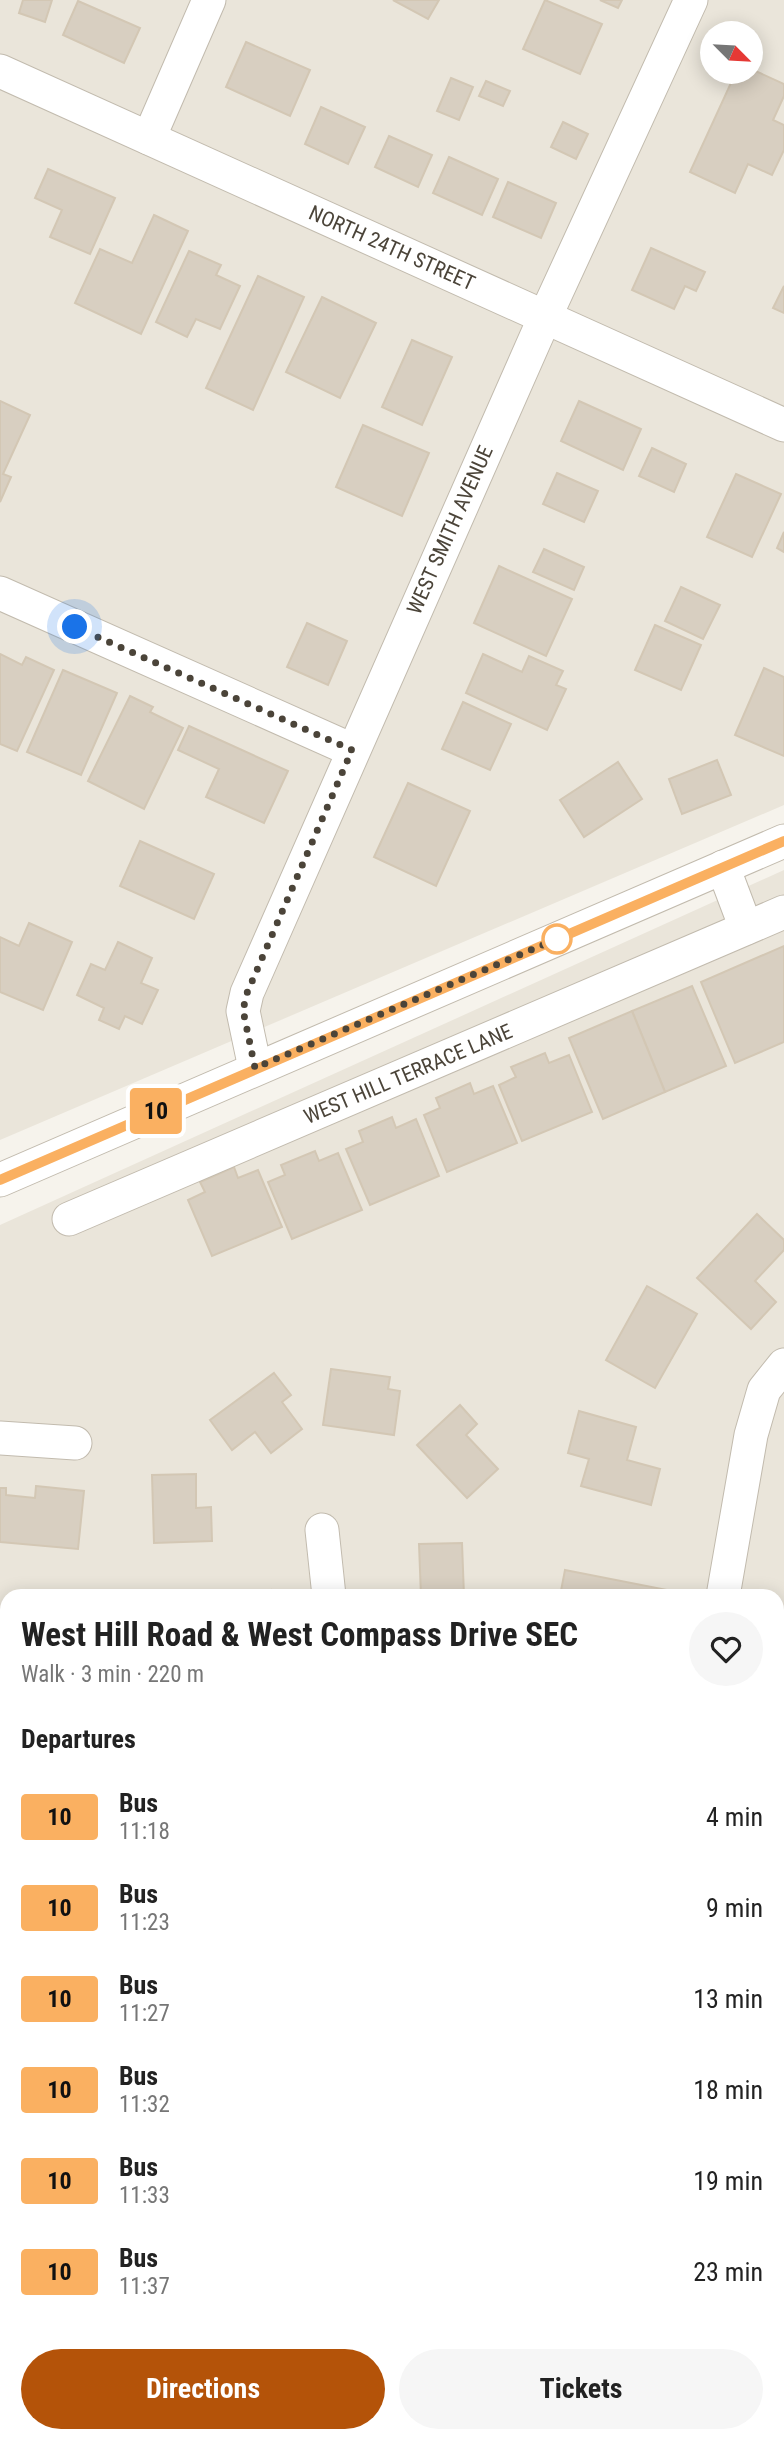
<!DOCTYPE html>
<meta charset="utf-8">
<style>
:root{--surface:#fff;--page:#f6f6f6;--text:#222;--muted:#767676;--accent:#b45309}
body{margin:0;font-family:"Roboto Condensed",sans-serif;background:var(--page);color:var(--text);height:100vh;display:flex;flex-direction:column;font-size:26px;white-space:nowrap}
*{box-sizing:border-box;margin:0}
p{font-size:23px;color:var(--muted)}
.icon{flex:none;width:38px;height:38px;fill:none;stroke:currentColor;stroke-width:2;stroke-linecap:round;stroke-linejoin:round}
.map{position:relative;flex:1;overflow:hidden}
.panel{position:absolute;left:0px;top:1589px;width:784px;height:854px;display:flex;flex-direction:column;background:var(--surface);border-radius:21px 21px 0 0;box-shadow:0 4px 18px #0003}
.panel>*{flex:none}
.badge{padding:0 14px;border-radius:5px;font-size:24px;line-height:46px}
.needle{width:46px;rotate:114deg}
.fabs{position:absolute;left:700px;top:21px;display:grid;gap:14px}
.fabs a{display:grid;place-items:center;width:63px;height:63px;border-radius:50%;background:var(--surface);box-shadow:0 4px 18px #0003;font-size:35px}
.you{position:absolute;width:35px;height:35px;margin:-18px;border:5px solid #fff;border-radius:50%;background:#1a73e8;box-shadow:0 0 0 10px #1a73e833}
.map>.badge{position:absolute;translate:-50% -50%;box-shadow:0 0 0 4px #fff}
h2{padding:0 21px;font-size:26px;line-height:63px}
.round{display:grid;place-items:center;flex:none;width:74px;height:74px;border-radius:37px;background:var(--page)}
.summary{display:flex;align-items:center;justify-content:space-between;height:119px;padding:0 21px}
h1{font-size:33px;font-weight:700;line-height:52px}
.primary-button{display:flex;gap:14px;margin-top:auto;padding:14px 21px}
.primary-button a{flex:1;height:80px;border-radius:42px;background:var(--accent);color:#fff;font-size:28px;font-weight:700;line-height:80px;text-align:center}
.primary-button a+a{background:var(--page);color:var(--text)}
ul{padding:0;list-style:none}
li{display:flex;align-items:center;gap:21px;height:91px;padding:0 21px}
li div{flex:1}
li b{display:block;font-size:26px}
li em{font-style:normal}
li .badge{min-width:77px;font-weight:700;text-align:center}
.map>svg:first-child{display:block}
.residential{fill:#eae5da;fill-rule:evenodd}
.building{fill:#d8cfc1;stroke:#d3c7b4;stroke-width:2}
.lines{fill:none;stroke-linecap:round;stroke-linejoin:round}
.minor-casing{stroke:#c2bbae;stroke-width:35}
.minor{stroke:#fff;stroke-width:33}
.line-casing{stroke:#fff;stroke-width:16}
.line{stroke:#fab061;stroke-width:10}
.walk{stroke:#4b4439;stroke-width:7;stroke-dasharray:0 12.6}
.stop-dot{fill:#fff;stroke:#fab061;stroke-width:3.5}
.labels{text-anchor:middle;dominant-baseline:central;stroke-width:6;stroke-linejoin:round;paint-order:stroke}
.street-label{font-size:21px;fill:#4b4439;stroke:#fff}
</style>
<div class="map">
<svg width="784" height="2443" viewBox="0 0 784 2443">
<rect width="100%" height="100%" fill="#f6f3ec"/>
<!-- residential -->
<g class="residential">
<path d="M0,0H784V805L0,1140ZM712,33H751V72H712Z"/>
<path d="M784,870V2443H0V1225ZM7,1596H777V2436H7Z"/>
</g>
<!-- building -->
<g class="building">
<path d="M23,0H52L45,22L19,13Z"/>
<path d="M393,0H439L428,19Z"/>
<path d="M545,0L602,24L580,74L523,49Z"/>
<path d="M600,0H622L618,8Z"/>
<path d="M78,1L140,28L124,63L63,35Z"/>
<path d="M246,42L310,70L290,116L226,87Z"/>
<path d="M751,69L784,84V96L773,120L784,125V150L772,175L748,164L735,193L690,172L736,72H751Z"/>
<path d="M451,78L473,87L459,120L437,111Z"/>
<path d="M486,81L510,91L503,106L479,96Z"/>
<path d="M321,107L365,127L348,164L305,144Z"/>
<path d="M563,122L588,134L576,159L551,147Z"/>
<path d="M389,136L432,155L418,187L375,167Z"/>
<path d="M449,157L498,179L482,215L433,193Z"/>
<path d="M48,169L115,198L90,254L50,237L62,210L35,198Z"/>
<path d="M508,182L556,203L541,238L493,217Z"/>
<path d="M154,215L188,231L141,334L75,303L100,249L132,263Z"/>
<path d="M651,248L705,272L696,291L685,286L674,309L632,290Z"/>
<path d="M189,251L221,265L216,275L240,286L220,329L196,319L187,337L156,322Z"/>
<path d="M258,276L304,297L253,410L206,388Z"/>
<path d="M784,286V313L773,308Z"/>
<path d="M322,297L376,323L340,398L286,372Z"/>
<path d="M412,340L452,357L422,425L382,407Z"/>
<path d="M0,401L30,415L3,474L11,477L0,502Z"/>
<path d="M579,401L641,429L623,470L561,441Z"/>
<path d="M363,425L429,453L402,516L336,487Z"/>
<path d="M652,448L686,464L674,492L639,476Z"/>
<path d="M557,473L598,491L584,522L543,504Z"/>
<path d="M736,474L781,494L752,557L707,537Z"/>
<path d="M784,532V552L777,548Z"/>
<path d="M544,549L584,567L574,590L533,572Z"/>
<path d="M499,566L572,599L546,656L474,623Z"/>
<path d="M681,587L720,605L703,639L665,621Z"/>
<path d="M307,623L347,641L328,685L287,667Z"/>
<path d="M655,625L701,645L681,690L635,670Z"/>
<path d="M0,654L22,665L26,657L54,670L17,751L0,744Z"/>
<path d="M483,654L522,672L529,656L563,671L556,685L566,689L547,730L466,693Z"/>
<path d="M764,668L784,677V756L735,735Z"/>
<path d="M63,670L117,693L81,775L27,752Z"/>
<path d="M130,696L153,707L150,712L183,728L144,809L88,781Z"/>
<path d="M463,702L511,724L490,770L442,749Z"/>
<path d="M189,726L288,771L264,823L206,797L219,769L178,750Z"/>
<path d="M717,760L731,795L682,814L669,779Z"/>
<path d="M618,762L642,799L584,837L560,800Z"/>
<path d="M408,783L470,811L436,886L374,857Z"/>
<path d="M140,841L214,874L194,919L120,886Z"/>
<path d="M29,923L72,942L43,1010L0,992V937L19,946Z"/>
<path d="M118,942L152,958L141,983L158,990L142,1024L125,1016L119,1029L99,1020L104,1008L77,995L91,964L105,970Z"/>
<path d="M784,946V1042L735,1063L701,982Z"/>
<path d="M692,986L726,1066L665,1092L632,1011Z"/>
<path d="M632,1011L665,1092L603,1119L569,1038Z"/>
<path d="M545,1053L549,1063L569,1055L592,1112L522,1141L499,1085L516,1077L511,1067Z"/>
<path d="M470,1083L474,1094L493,1086L517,1143L447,1172L424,1115L440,1108L436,1098Z"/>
<path d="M392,1117L396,1128L416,1119L439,1176L370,1205L346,1149L363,1142L359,1131Z"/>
<path d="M315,1151L319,1161L338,1153L362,1210L292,1239L268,1182L285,1175L281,1165Z"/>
<path d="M234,1167L238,1178L258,1170L282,1227L212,1256L188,1200L205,1192L200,1182Z"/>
<path d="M757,1214L784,1240V1250L755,1281L776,1302L751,1329L697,1278Z"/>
<path d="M647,1286L697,1314L655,1388L606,1360Z"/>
<path d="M331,1369L390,1377L388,1389L400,1391L394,1435L323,1425Z"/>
<path d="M274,1373L291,1395L282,1402L302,1429L271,1453L255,1432L232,1450L210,1420Z"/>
<path d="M460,1405L477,1424L466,1435L498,1469L467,1498L417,1445Z"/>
<path d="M579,1411L636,1427L627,1460L660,1469L651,1505L581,1486L589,1459L568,1453Z"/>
<path d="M196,1474V1508L211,1507L212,1541L154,1543L152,1475Z"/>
<path d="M36,1486L84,1491L78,1549L0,1542V1488H6V1495L35,1498Z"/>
<path d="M462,1543L464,1596H421L419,1544Z"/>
<path d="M565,1570L667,1590L666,1596H560Z"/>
<path d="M271,1590L273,1596H256Z"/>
<path d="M784,1618V1691L777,1689V1637Z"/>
<path d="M777,1820L784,1823V1874L777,1871Z"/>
<path d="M777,2088L784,2090V2133L777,2132Z"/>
<path d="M7,2128V2171L0,2162V2134Z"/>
<path d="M205,2436H227L222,2443H214Z"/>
<path d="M530,2436H567L576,2443H525Z"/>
</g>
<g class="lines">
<!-- minor casing -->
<g class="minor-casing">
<g id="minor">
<path d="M0,71L784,425"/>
<path d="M149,138L209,0"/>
<path d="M0,593L352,750"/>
<path d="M723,867L746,928"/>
<path d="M255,1068L243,1011L247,993L545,317L691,0"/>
<path d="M0,1180L784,841"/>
<path d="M69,1219L784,912"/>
<path d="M0,1438L75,1443"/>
<path d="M322,1530L329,1596"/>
<path d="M723,1596L751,1435L764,1390L784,1365"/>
<path d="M777,1769L784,1771"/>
<path d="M0,1837L7,1851"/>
<path d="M777,2198L784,2203"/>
<path d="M777,2324L784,2320"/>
<path d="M398,2436L406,2443"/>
<path d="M716,2443L718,2436"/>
</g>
</g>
<!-- minor -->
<use href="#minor" class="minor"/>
</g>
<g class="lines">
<!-- line casing -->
<g class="line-casing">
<path id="line" d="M0,1180L784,841"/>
</g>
<!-- line -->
<use href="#line" class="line"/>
<!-- walk -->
<path class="walk" d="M75,627L352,750L247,993L243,1010L255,1068L559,938L557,939"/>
</g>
<!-- markers -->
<circle class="stop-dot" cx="557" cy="939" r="14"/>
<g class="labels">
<!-- street labels -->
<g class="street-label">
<text transform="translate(392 248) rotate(24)">NORTH 24TH STREET</text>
<text transform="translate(450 530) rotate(-66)">WEST SMITH AVENUE</text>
<text transform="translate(408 1074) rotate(-23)">WEST HILL TERRACE LANE</text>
</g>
</g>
</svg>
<div class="fabs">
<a><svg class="needle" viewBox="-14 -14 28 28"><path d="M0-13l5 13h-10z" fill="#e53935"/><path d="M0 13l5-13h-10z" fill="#767676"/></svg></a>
</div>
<div class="you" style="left:75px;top:627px"></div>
<b class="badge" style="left:156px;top:1111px;background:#fab061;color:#111">10</b>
<section class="panel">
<div class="summary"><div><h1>West Hill Road &amp; West Compass Drive SEC</h1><p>Walk · 3 min · 220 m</p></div><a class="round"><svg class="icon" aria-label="heart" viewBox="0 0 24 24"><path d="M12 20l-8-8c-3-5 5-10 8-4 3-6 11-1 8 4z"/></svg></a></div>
<h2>Departures</h2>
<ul>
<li><span class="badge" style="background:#fab061;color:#111">10</span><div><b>Bus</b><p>11:18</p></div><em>4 min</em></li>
<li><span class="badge" style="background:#fab061;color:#111">10</span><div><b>Bus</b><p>11:23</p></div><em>9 min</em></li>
<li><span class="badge" style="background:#fab061;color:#111">10</span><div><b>Bus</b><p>11:27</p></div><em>13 min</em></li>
<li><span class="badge" style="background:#fab061;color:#111">10</span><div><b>Bus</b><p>11:32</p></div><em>18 min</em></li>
<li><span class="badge" style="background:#fab061;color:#111">10</span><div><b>Bus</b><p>11:33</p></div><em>19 min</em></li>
<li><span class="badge" style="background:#fab061;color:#111">10</span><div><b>Bus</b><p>11:37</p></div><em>23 min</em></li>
</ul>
<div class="primary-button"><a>Directions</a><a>Tickets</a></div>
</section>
</div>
